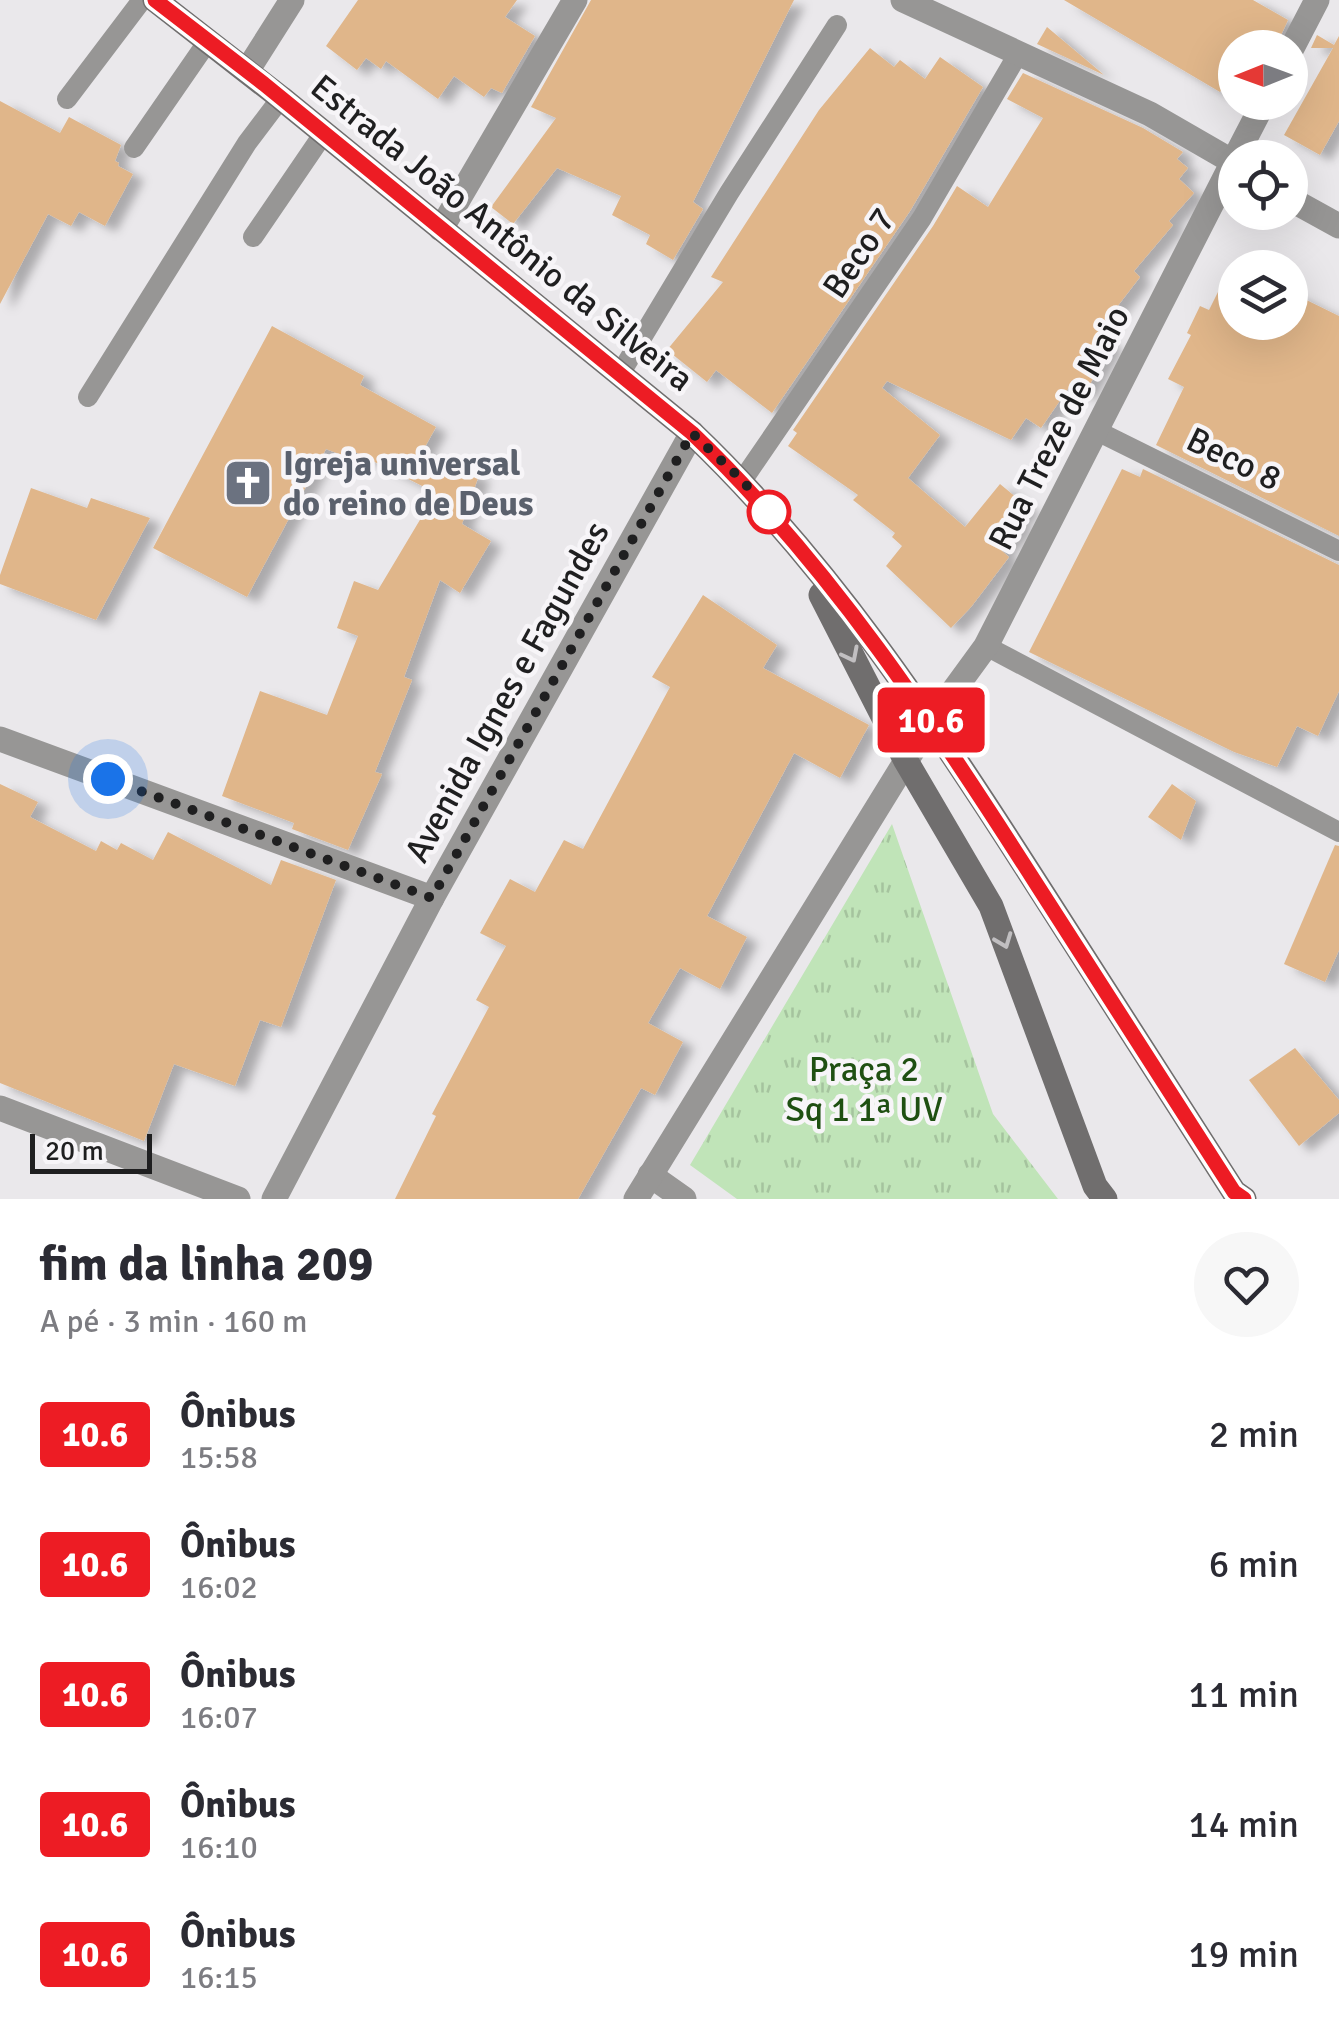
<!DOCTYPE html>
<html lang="pt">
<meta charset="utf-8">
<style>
:root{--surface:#fff;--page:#f7f7f7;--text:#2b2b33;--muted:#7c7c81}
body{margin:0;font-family:Signika,sans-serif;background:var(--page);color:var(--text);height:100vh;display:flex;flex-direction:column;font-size:38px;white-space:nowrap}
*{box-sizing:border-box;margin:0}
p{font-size:32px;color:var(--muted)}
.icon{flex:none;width:55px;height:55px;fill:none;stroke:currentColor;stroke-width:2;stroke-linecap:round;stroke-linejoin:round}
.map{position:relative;height:1199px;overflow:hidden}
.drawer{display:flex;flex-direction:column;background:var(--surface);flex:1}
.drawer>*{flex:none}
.badge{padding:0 20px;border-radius:8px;font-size:35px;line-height:65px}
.needle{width:65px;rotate:269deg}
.fabs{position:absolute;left:1218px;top:30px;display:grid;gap:20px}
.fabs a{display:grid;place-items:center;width:90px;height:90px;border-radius:50%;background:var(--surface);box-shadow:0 10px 40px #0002;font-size:50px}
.scale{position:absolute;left:30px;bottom:25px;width:122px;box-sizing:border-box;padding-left:10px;border:5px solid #1f1f20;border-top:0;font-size:28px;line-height:35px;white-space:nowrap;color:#1f1f20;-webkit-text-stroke:8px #f7f5f8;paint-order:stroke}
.you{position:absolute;width:50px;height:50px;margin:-25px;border:8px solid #fff;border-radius:50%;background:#1a73e8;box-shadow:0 0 0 15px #1a73e833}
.map>.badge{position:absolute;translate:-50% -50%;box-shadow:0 0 0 5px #fff}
.round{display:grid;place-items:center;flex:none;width:105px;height:105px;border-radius:52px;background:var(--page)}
.head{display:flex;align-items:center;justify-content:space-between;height:170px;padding:0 40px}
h1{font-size:48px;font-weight:700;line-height:75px}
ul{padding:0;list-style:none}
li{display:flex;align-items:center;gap:30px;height:130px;padding:0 40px}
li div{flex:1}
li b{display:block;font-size:38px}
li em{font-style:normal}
li .badge{min-width:110px;font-weight:700;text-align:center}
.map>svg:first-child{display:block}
.grass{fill:url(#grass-tufts)}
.building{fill:#e0b68a;filter:url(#shadow)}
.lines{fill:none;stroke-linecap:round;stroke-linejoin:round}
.service{stroke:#979695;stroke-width:20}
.minor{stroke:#979695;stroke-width:25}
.tertiary{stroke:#979695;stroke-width:25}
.secondary{stroke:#706e6e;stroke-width:25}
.oneway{stroke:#c1bfc1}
.line-casing{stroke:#fff;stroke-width:22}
.line{stroke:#ed1c24;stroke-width:15}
.walk{stroke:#1f1f20;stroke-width:10;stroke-dasharray:0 18}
.stop-dot{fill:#fff;stroke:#ed1c24;stroke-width:5}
.labels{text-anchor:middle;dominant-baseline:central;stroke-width:9;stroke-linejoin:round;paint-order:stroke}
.street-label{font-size:35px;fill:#1f1f20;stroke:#f7f5f8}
.worship-label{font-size:35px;font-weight:bold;fill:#5b616d;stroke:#f7f5f8;text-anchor:start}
.park-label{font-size:35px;fill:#1f5012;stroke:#f7f5f8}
</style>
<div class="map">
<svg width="1339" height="1199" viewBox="0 0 1339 1199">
<defs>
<pattern id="grass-tufts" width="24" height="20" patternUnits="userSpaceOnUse" patternTransform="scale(2.5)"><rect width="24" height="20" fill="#c0e4b8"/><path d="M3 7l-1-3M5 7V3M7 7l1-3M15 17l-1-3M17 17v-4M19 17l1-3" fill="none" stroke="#a5c39e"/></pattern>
<filter id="shadow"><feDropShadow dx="11" dy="6" stdDeviation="5" flood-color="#0004"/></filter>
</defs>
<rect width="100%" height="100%" fill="#eae8eb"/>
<!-- grass -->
<path class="grass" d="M892,824L993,1114L1058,1199H737L690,1165Z"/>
<!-- building -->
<g class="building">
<path d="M358,0H517L505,17L535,36L502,93L491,88L484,97L454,76L438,99L386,61L381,69L366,58L357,70L326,46Z"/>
<path d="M591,0H794L693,202L703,209L673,260L646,244L650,235L612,215L621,196L557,168L513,224L491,207L556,118L531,107Z"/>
<path d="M1064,0H1253L1288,20L1275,48H1235V65L1220,92Z"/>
<path d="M1047,27L1104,75L1037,44Z"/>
<path d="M1317,35L1334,45L1339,36V121L1320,155L1284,135L1333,48H1311Z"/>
<path d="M870,48L894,67L900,60L925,79L940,57L983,87L910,211L772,413L716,370L707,382L667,350L723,282L711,277L819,110Z"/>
<path d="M1023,73L1143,128L1183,152L1177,159L1188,168L1179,179L1194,193L1169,221L1173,225L1134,271L1140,277L1096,334L1112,344L1084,395L1070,386L1041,428L1026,418L1011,440L887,381L882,388L940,435L908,478L965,527L1000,484L1029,508L1017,522L1022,526L1002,551L1009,557L971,607L951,628L886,566L902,546L892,537L895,533L853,500L858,495L788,446L797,433L793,430L933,226L957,186L988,207L1043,118L1007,99Z"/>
<path d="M0,101L60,133L69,117L121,145L115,161L119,163L118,166L133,174L105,226L79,212L71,226L48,214L0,304Z"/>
<path d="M1226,276L1235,280V322H1290V292L1339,316V536L1156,445L1184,387L1168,379L1191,335L1187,333L1200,306L1209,310Z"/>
<path d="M272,326L364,376L360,385L436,427L421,454L479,475L462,524L491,541L460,593L440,580L404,677L412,680L375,772L382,774L348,850L292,829L294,823L222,796L260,691L327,715L358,636L337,628L354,581L378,590L436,493L353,451L350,458L326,449L247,597L153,548Z"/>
<path d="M1122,469L1140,477L1143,469L1339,565V691L1318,736L1297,726L1277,767L1234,752L1029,652Z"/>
<path d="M31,488L87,508L91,498L150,518L96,620L0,584V575Z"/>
<path d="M703,595L777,645L763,668L869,725L840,778L794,753L707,916L747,937L720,989L680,968L648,1023L683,1042L655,1095L641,1088L578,1199H395L436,1116L432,1114L489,1007L476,1000L506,946L480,933L510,879L535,892L564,840L583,849L670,687L652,677Z"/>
<path d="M0,784L38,802L30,817L96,851L101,841L117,850L121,843L153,860L168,832L271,885L281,860L336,880L281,1027L260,1020L235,1086L174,1064L144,1141L0,1083Z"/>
<path d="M1172,784L1196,801L1181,840L1148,817Z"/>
<path d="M1335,845L1339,846V950L1325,982L1284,964Z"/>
<path d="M1295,1048L1339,1100V1113L1299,1146L1249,1080Z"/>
</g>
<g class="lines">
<!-- service -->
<g class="service">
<path d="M67,99L142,0"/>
<path d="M134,148L208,41"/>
<path d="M253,237L324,133"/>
<path d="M620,374L729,193L837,25"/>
<path d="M88,397L247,143L281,98"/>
<path d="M1097,431L1339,551"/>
<path d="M742,481L922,218L1018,54"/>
<path d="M986,646L1339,832"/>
</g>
<!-- minor -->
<g class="minor">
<path d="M903,0L1150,114L1235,163"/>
<path d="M247,71L292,0"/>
<path d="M1290,199L1339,226"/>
<path d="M441,229L575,0"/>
<path d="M0,739L432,898"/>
<path d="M0,1108L238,1199"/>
<path d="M650,1175L684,1199"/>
<path d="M636,1199L906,761"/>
</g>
<!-- tertiary -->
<g class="tertiary">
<path d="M1290,52L1317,0"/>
<path d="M1235,158L1264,102"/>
<path d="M906,761L932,720L986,646L1235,158"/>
<path d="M274,1199L432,898L692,433"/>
</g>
<!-- secondary -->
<g class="secondary">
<path d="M155,0L281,98L692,433C826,561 930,717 1029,872C1097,979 1166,1085 1234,1192L1244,1199"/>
<path d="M821,595L906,761L991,906L1095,1186L1105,1199"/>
</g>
</g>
<!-- one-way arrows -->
<defs><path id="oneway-chevron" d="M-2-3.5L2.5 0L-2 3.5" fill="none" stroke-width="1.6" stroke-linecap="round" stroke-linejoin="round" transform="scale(2.5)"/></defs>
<g class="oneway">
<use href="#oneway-chevron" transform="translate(851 655) rotate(63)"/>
<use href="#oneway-chevron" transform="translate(1004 941) rotate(69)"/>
</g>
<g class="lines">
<!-- line casing -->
<g class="line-casing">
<path id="line" d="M155,0L264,84L692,433C830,565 935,725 1037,885C1103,987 1169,1089 1234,1192L1244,1199"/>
</g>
<!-- line -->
<use href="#line" class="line"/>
<!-- walk -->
<path class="walk" d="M108,779L432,898L692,433L742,480L769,512"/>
</g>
<!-- icons -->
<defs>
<g id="church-square" transform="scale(2.5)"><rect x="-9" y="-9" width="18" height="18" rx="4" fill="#6b7280" stroke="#f7f5f8"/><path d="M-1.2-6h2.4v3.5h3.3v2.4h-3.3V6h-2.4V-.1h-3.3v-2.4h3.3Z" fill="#fff"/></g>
</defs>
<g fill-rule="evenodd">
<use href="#church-square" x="248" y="483"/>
</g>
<!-- markers -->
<circle class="stop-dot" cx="769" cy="512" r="20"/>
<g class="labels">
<!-- street labels -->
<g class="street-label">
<text transform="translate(502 233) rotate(39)">Estrada João Antônio da Silveira</text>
<text transform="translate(859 253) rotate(-56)">Beco 7</text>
<text transform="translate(1059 428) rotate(-63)">Rua Treze de Maio</text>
<text transform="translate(1234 459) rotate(26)">Beco 8</text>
<text transform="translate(507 692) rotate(-61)">Avenida Ignes e Fagundes</text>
</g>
<!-- worship labels -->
<g class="worship-label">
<text x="283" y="463">Igreja universal<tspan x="283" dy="40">do reino de Deus</tspan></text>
</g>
<!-- park labels -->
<g class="park-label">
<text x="864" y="1069">Praça 2<tspan x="864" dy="40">Sq 1 1ª UV</tspan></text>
</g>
</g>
</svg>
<div class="fabs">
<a><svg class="needle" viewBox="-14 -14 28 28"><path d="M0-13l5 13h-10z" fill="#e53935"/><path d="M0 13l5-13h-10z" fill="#7c7c81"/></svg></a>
<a><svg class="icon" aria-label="locate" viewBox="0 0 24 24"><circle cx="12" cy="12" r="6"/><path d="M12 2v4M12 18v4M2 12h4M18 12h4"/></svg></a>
<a><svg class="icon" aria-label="layers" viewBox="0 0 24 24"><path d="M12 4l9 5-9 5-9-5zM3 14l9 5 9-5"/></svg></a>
</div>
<div class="scale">20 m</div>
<div class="you" style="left:108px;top:779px"></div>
<b class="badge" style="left:931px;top:720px;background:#ed1c24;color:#fff">10.6</b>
</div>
<section class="drawer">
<div class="head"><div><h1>fim da linha 209</h1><p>A pé · 3 min · 160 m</p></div><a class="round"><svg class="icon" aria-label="heart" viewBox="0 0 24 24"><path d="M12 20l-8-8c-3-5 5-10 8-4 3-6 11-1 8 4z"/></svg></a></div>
<ul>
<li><span class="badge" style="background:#ed1c24;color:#fff">10.6</span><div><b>Ônibus</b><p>15:58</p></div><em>2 min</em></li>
<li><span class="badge" style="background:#ed1c24;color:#fff">10.6</span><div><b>Ônibus</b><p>16:02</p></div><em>6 min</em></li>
<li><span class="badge" style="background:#ed1c24;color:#fff">10.6</span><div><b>Ônibus</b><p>16:07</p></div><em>11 min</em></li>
<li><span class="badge" style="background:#ed1c24;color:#fff">10.6</span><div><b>Ônibus</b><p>16:10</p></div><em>14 min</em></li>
<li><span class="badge" style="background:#ed1c24;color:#fff">10.6</span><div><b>Ônibus</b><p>16:15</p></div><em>19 min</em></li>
</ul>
</section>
